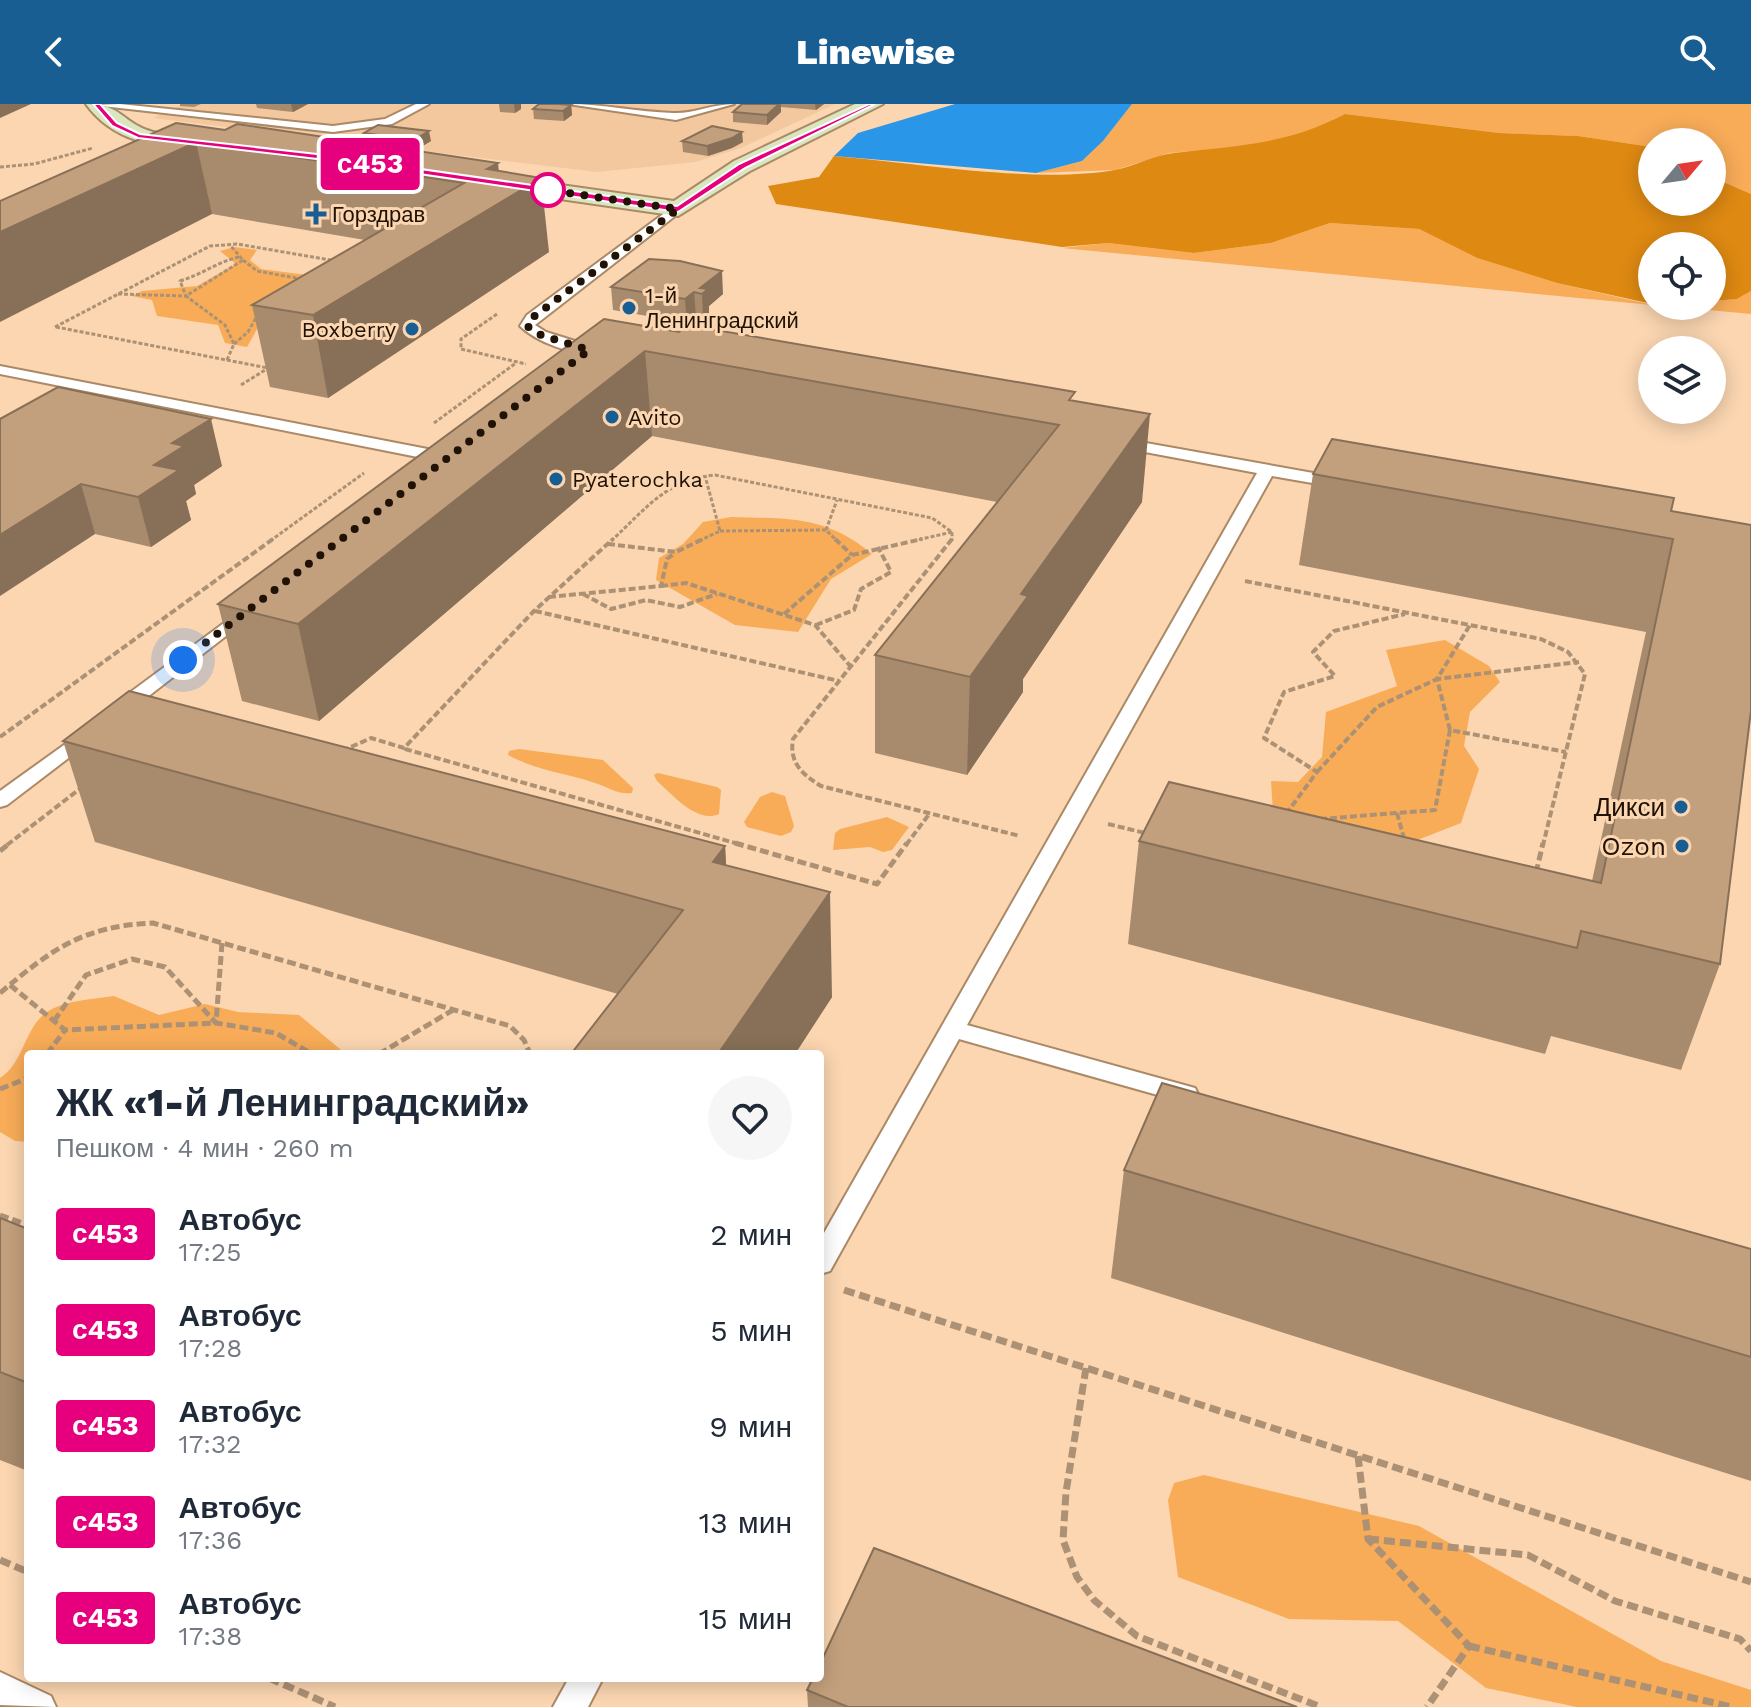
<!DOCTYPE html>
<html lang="ru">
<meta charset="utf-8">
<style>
:root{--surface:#fff;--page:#f6f6f7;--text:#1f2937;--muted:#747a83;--accent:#185e92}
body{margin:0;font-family:"Work Sans",sans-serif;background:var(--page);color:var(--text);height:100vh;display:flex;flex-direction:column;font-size:30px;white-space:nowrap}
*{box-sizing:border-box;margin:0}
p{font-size:26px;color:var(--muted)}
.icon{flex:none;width:44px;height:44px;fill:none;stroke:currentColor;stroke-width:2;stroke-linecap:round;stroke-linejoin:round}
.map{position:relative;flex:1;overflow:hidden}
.details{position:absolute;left:24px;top:946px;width:800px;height:632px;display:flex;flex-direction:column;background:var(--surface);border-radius:8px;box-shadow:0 4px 20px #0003}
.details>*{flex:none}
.badge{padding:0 16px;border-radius:6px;font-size:28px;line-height:52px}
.needle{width:52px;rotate:61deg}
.fabs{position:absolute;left:1638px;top:24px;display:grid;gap:16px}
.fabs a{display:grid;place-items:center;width:88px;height:88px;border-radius:50%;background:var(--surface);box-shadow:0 4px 20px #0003;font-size:40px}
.you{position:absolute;width:40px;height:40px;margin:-20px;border:6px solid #fff;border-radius:50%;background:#1a73e8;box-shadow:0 0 0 12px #1a73e833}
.map>.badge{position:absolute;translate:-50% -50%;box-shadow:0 0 0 4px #fff}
.round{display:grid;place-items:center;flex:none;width:84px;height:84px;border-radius:42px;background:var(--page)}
.overview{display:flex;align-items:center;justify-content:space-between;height:136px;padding:0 32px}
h1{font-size:38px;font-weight:800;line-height:60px}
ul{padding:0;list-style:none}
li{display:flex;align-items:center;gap:24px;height:96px;padding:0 32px}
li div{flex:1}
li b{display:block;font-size:30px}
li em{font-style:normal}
li .badge{min-width:88px;font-weight:700;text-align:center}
header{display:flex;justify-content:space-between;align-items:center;height:104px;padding:0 32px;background:var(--accent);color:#fff;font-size:36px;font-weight:800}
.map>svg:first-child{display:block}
.built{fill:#f3c89e}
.green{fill:#f8ac58}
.forest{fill:#de8912}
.water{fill:#2a96e7}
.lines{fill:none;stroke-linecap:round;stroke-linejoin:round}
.lane-casing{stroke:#ab8966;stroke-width:4}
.secondary-casing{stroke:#ab8966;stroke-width:4}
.path-far3{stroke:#ad9174;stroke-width:3;stroke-dasharray:4 2;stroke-linecap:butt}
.path-far2{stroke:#ad9174;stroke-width:4;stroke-dasharray:7 3;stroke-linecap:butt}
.path-far1{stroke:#ad9174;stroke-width:5;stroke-dasharray:9 4;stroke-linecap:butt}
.path{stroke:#ad9174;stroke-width:7;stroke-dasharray:11 5;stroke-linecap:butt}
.lane{fill:#fff;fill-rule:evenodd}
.secondary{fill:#dae6c0;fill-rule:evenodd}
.wall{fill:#a88a6c}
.shaded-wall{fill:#887058}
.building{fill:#c3a07d;stroke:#887058;stroke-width:2}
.line{fill:#e6007e;stroke:#fff;stroke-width:2}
.walk{stroke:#201306;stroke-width:8;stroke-dasharray:0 14.4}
.stop-dot{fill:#fff;stroke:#e6007e;stroke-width:4}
.poi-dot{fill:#185e92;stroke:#fbd6b1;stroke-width:3}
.labels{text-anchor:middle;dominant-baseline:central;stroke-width:6;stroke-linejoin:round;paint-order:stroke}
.far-poi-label{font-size:22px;fill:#201306;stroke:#fbd6b1;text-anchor:start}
.poi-label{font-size:26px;fill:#201306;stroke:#fbd6b1;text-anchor:end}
</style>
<header><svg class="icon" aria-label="back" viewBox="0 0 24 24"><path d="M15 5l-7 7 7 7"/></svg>Linewise<svg class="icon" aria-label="search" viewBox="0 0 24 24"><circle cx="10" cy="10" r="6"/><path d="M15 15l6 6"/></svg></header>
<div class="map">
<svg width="1751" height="1603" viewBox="0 0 1751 1603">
<rect width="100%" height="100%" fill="#fbd6b1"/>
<!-- built -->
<path class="built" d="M183,0H835L741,44L695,58L597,68L153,14Z"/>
<!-- green -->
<g class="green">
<path d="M1132,0H1751V90L1712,73V38H1652V43L1578,32L1499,29L1345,10L1309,29L1247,42L1169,49L1115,66L1036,69L1082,57L1103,37Z"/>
<path d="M1330,119L1419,125L1477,154L1557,179L1652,201L1062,144L1108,139L1194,149L1271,139Z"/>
<path d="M234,143L257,146L250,156L261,165L338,175L266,209L247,243L225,239L218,221L157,212L152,196L132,192L142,187L197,182L236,160L220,147Z"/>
<path d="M1751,187V210L1667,202H1712V197L1737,195Z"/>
<path d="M731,413C789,415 825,411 872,450L831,475L798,528L735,521L656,476L659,454L683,440L703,418Z"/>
<path d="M1445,536L1489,562L1500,578L1470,608L1464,642L1479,665L1461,719L1415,737L1273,708L1271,677L1298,678L1322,653L1326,608L1397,582L1386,546Z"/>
<path d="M519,645L603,656L633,684L632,689C618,691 608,683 595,679C563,668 540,668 508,651L509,647Z"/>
<path d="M658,669L717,683L721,686L719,710C697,720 672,690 657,677L654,671Z"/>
<path d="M772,688L785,692L794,722L791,728L781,732L747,723L744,718L760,693Z"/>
<path d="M887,713L909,723L892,746L883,748L870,743L833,746L835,729L840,725Z"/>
<path d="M114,892L159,911L205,900L238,908L299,911L346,950H28V1038L15,1037L0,1028V974C25,959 24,919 52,905C69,896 96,895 114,892Z"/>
<path d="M1204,1371L1419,1422L1661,1557L1751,1586V1603H1577L1486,1584L1398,1517L1289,1515L1178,1473L1168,1396L1174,1379Z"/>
</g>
<!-- forest -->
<path class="forest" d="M1345,10L1499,29L1578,32L1652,43V98H1712V73L1751,90V187L1737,195L1712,197V142H1652V200L1557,179L1477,154L1419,125L1330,119L1271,139L1194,149L1108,139L1062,143L776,100L768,82L819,73L834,52C916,59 1036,80 1115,66C1135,62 1154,51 1174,49C1239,41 1286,41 1345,10Z"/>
<!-- water -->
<path class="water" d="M955,0H1132L1103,37L1082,57L1036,69L834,52L858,29Z"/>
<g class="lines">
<!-- lane casing -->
<g class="lane-casing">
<g id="lane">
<path d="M120,0L333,22L385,15L416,0H429L392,20L333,28L93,1Z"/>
<path d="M568,0C603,0 638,8 673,9C693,10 713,0 734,0L676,16Z"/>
<path d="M674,102L684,105L535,221L546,228L594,243V249C573,252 535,237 520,222L527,211Z"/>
<path d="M0,262L448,349L456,354L448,359L0,270Z"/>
<path d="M1118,334L1341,374L1349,379L1341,384L1272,372L967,921L1195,984L1198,990L1195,996L1186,999L959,935L830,1167L820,1170V1136L1257,369L1113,342L1110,339Z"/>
<path d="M247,502L256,507L253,511L123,612H109L106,608L109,604Z"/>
<path d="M89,623L96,625L99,629L96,633L7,701L0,703V687Z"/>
<path d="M0,1568L51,1592L56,1603L0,1601Z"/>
<path d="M569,1574H603L588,1603H553Z"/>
</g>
</g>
<!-- secondary casing -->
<g class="secondary-casing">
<g id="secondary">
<path d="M86,0C123,0 121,19 153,28C170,33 203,27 213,41L202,48C158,43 114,39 86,0Z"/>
<path d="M855,0H883L750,67L678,112L484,84L472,77L484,70L674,97L734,57Z"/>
</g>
</g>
<!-- path-far3 -->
<g class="path-far3">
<path d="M0,63L34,60L93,44"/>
<path d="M243,156L257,167L302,175"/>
<path d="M118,190L186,192L180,177C203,170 217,158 239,153"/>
<path d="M497,210L461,235V245L526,260"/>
<path d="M55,223L210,142L237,140L336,157"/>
<path d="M56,223L268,264"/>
<path d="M234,240L248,228L258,210"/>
<path d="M227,256L234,240L225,221L186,192L243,156L229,140"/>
<path d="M241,281L270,263"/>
<path d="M434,319L516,259"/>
<path d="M826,426L837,396"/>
<path d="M720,427L826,426L837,437"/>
<path d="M270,437L364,369"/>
<path d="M611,437C646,405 665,376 715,371L932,414L952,428V437"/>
<path d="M699,437L720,427L705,372"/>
<path d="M913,437L952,428"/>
</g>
<!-- path-far2 -->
<g class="path-far2">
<path d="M835,435L852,451"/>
<path d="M952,435L793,635C789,659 802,670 821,682L1020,732"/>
<path d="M608,440L676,448L703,435"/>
<path d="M1245,477L1541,535L1568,548L1585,570L1543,741"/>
<path d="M661,482L686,479L815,521L851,563"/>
<path d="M583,490L611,505L646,496L680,503L717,490"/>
<path d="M549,493L661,482L667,455L675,449"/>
<path d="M535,507L839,577"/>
<path d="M784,510L852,451L922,435"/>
<path d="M816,521L854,506L861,485L891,468L878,443"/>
<path d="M1450,626L1437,575L1579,558"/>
<path d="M0,633L273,435"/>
<path d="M405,645L742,741"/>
<path d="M342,647L371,634L404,644L534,507L613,435"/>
<path d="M1317,668L1377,603L1437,575L1470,521"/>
<path d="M1397,709L1405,738"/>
<path d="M1286,710L1317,668L1264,634L1284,588L1335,572L1313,548L1334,527L1405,510"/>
<path d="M1320,715L1435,706L1450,626L1566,648"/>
<path d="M1108,720L1149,730"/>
<path d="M7,741L81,684"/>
<path d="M906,741L930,709"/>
</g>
<!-- path-far1 -->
<g class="path-far1">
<path d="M735,739L877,780L907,739"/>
<path d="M0,747L10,739"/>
<path d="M1536,769L1543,739"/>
<path d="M222,839L216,919L276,929L312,950"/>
<path d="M10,881L65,926L216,919"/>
<path d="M0,889C52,845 83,822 153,819L510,922L524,936L530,950"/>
<path d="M54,917L86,871L132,855L165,863L216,919"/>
<path d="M47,950L65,926"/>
<path d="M379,950L453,906"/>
<path d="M0,985L28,974"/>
<path d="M0,1111L28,1121"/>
</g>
<!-- path -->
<g class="path">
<path d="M844,1186L1751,1478"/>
<path d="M1086,1264L1066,1388L1063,1436L1077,1473L1094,1496L1137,1532L1321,1603"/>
<path d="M1358,1352L1368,1435L1469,1542L1427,1603"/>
<path d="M1368,1435L1528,1451L1615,1497L1740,1535L1751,1547"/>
<path d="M0,1456L28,1468"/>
<path d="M1469,1542L1732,1603"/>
<path d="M269,1574L335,1603"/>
</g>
<!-- lane -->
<use href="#lane" class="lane"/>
<!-- secondary -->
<use href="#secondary" class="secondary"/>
</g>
<!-- wall -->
<g class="wall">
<path d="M180,0H201L194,3L180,2Z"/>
<path d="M256,0H308L293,8L257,4Z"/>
<path d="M499,0H521V5L515,9L500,8Z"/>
<path d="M742,0H824L816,6L781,3V8L767,21L733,18V8Z"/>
<path d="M571,1L572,11L564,17L534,15L533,5Z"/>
<path d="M225,26L365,40L364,29L431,37L416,46L372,41L498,67L549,148L328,294L270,283L252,201L365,136L212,110L0,97Z"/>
<path d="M682,37L743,38L732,44L708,52L683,48Z"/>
<path d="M611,183L723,190L709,202V209L703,213L696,212L687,219L613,206Z"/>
<path d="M604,215L1074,297L1142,398L1023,575V588L967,671L875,649V551L997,398L652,332L319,617L242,597L218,500Z"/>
<path d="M0,315L222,362L194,381L196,390L186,397L191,416L151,443L95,430Z"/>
<path d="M1313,370L1671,407L1720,860L1681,966L1551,932L1545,950L1128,840L1139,737L1592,777L1646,528L1299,461Z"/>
<path d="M63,637L725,742L726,761L832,893L795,950H571L618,890L95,738Z"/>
<path d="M1124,1066L1751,1145V1377L1111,1174Z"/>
<path d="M0,1114L28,1125V1367L0,1356Z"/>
<path d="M807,1586L1297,1603H808Z"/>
</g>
<!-- shaded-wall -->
<g class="shaded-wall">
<path d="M0,0H31L0,14Z"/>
<path d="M291,0H308L293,8Z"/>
<path d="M514,0H521V5L515,9Z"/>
<path d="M779,0H781V8L767,21V11Z"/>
<path d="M815,0H824L816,6Z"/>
<path d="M571,1L572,11L564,17L563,7Z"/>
<path d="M429,27L431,37L416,46L414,36Z"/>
<path d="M742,28L743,38L732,44L708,52L707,42Z"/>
<path d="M196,38L212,110L0,218V128Z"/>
<path d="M498,59L502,97L541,74L549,148L328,294L313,211L487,65Z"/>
<path d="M722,167L723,190L709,202V209L703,213L702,190L700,184Z"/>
<path d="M694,188L696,212L687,219L685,195Z"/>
<path d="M645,247L652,332L319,617L298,520Z"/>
<path d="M1150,310L1142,398L1023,575V588L967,671L970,573L1021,490Z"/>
<path d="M211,315L222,362L194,381L196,390L186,397L191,416L151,443L138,393L154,361L172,339Z"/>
<path d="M81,380L95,430L0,492V431Z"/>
<path d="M725,742L731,845L713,758Z"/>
<path d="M830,788L832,893L795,950H718Z"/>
</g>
<!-- building -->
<g class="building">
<path d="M539,0H558L571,1L563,7L533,5Z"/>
<path d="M742,0H779L767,11L733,8Z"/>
<path d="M176,19L225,26L237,20L498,59L487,65L541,74L313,211L252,201L464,79L196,38L0,128V97Z"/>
<path d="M378,21L429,27L414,36L364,29Z"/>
<path d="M712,22L742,28L732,34L707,42L682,37Z"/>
<path d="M649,155L680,157L722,167L700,184L708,185L702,190L694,188L685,195L611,183Z"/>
<path d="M604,215L679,228L687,221L1075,288L1069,296L1150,310L1021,490L1028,492L970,573L875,551L1059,321L645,247L298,520L218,500Z"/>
<path d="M58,283L211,315L172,339L184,342L154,361L179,366L138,393L81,380L0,431V315Z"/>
<path d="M1332,335L1674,394L1671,407L1751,421V606L1720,860L1581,827L1577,844L1139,737L1169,678L1601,779L1673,435L1313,370Z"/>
<path d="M129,587L725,742L713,758L830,788L718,950H571L683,806L63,637Z"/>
<path d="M1162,979L1751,1145V1253L1124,1066Z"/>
<path d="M0,1114L28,1125V1279L0,1268Z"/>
<path d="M874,1444L1297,1603H848L807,1586L813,1574H820V1560Z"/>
</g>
<!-- line -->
<path class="line" d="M93,0H100L117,19L140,30L317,50L677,102L739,60L869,0H875L745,64L678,108L317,55L138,34L112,22Z"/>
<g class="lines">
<!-- walk -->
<path class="walk" d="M183,556L589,246L541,231L527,222L532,214L678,105L548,86"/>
</g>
<!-- markers -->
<circle class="stop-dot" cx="548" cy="86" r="16"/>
<g class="poi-dot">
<path d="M312 98h8v8h8v8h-8v8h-8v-8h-8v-8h8z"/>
<circle cx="629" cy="204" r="8"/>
<circle cx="412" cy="225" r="8"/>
<circle cx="612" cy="313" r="8"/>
<circle cx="556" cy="375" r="8"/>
<circle cx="1681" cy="703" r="8"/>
<circle cx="1682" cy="742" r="8"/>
</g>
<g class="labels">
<!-- far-poi labels -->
<g class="far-poi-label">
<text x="332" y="110">Горздрав</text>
<text x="645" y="191">1-й<tspan x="645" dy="25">Ленинградский</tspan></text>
<text x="396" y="225" text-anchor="end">Boxberry</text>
<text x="628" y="313">Avito</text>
<text x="572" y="375">Pyaterochka</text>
</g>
<!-- poi labels -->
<g class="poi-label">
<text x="1665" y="703">Дикси</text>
<text x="1666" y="742">Ozon</text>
</g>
</g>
</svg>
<div class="fabs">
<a><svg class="needle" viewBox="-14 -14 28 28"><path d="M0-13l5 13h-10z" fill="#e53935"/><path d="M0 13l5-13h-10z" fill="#747a83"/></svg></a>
<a><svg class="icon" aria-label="locate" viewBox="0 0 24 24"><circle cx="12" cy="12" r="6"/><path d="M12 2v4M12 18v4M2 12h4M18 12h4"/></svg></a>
<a><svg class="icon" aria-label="layers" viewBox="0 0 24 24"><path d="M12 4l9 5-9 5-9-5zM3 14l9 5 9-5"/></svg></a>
</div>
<div class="you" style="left:183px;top:556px"></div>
<b class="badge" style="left:370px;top:60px;background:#e6007e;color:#fff">с453</b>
<section class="details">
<div class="overview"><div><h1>ЖК «1-й Ленинградский»</h1><p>Пешком · 4 мин · 260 m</p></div><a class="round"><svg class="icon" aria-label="heart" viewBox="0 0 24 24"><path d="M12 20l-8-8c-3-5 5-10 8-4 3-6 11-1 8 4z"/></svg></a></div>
<ul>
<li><span class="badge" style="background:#e6007e;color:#fff">с453</span><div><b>Автобус</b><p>17:25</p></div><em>2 мин</em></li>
<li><span class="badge" style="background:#e6007e;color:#fff">с453</span><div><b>Автобус</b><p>17:28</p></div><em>5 мин</em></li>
<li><span class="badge" style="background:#e6007e;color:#fff">с453</span><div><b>Автобус</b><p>17:32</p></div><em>9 мин</em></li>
<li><span class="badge" style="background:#e6007e;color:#fff">с453</span><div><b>Автобус</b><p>17:36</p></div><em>13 мин</em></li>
<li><span class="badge" style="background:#e6007e;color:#fff">с453</span><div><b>Автобус</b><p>17:38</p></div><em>15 мин</em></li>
</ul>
</section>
</div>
